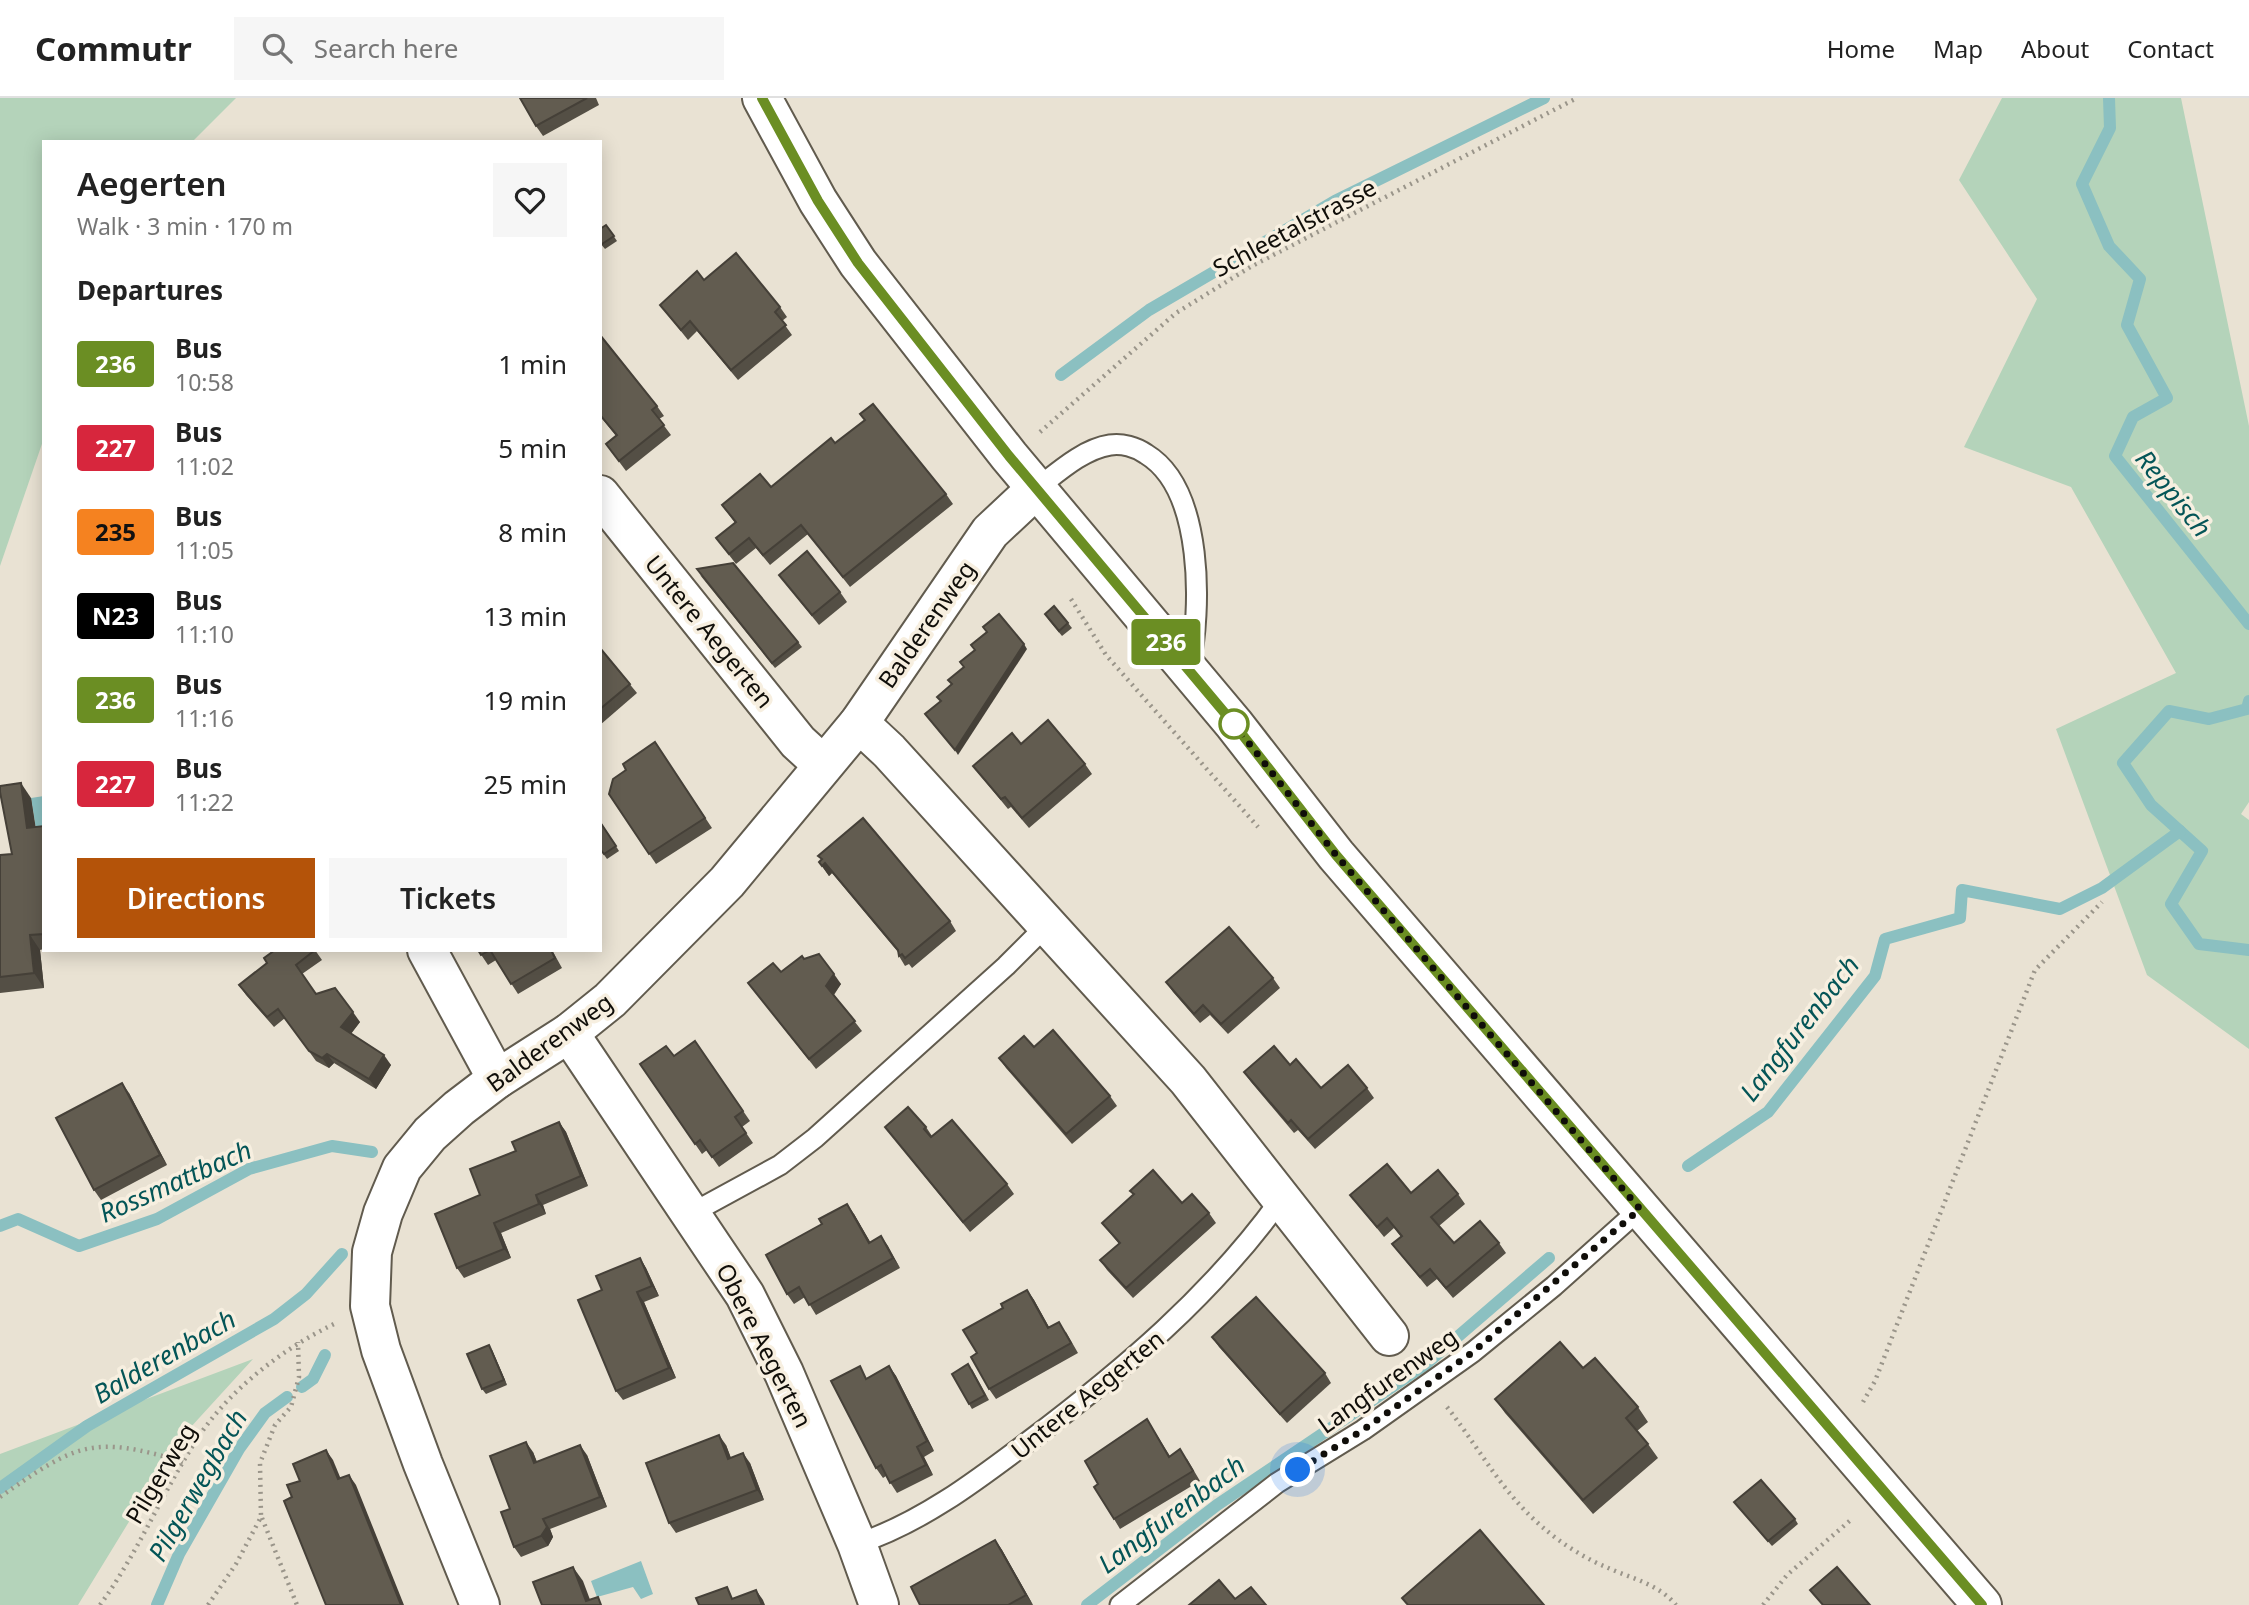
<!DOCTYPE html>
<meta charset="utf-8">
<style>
:root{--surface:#fff;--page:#f6f6f6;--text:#222;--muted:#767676;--line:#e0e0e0;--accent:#b45309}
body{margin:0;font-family:"Noto Sans",sans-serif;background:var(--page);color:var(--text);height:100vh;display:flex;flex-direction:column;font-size:26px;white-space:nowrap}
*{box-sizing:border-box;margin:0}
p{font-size:23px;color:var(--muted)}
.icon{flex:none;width:38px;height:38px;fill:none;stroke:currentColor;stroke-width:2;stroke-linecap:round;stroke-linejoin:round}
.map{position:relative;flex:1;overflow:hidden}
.sheet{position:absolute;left:42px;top:42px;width:560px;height:812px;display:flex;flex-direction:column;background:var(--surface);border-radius:0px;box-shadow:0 4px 18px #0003}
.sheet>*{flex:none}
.badge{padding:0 14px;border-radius:5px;font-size:24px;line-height:46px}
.you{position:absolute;width:35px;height:35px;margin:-18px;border:5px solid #fff;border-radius:50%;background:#1a73e8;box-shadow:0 0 0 10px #1a73e833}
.map>.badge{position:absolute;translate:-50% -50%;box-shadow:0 0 0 4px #fff}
h2{padding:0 35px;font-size:26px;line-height:63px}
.round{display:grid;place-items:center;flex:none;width:74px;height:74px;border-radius:0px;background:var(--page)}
.summary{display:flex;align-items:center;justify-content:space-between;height:119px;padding:0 35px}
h1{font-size:33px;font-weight:600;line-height:52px}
.primary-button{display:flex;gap:14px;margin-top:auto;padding:14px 35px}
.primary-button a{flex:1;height:80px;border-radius:0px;background:var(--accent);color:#fff;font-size:28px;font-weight:600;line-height:80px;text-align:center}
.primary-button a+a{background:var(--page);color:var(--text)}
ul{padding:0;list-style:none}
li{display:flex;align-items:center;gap:21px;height:84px;padding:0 35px}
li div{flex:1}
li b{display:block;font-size:26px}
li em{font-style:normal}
li .badge{min-width:77px;font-weight:700;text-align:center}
header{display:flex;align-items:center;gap:42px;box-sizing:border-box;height:98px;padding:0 35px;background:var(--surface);border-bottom:2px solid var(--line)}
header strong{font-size:33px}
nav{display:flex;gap:38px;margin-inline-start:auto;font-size:24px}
.search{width:490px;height:63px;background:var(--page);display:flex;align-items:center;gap:18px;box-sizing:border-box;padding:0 24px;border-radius:0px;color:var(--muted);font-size:26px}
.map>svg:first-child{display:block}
.green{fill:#b4d3ba}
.water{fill:#8bc0c1}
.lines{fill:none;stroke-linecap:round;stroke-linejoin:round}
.stream{stroke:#8bc0c1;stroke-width:12}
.service-casing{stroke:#615b4e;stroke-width:23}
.minor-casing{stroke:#615b4e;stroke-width:42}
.secondary-casing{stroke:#615b4e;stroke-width:42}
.path{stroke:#9a958a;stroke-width:4.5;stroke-dasharray:2 5;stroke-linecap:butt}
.service{stroke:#fff;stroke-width:19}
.minor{stroke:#fff;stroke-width:38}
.secondary{stroke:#fff;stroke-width:38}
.wall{fill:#544f45}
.shaded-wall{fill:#454038}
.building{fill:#625c50;stroke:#454038;stroke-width:2}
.line-casing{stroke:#fff;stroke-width:16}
.line{stroke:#6b8e23;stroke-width:10}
.walk{stroke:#100e09;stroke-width:7;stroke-dasharray:0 12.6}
.stop-dot{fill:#fff;stroke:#6b8e23;stroke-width:3.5}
.labels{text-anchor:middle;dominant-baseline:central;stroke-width:7;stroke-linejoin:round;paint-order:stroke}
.street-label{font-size:24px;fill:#100e09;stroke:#f7efe0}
.water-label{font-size:26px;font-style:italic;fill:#045557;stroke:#f7efe0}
</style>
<header>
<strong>Commutr</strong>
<div class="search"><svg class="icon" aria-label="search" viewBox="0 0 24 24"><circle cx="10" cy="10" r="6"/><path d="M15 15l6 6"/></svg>Search here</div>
<nav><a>Home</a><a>Map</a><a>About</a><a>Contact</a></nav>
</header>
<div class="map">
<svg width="2249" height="1507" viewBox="0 0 2249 1507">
<rect width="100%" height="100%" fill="#e9e2d3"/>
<!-- green -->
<g class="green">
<path d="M0,0H236L192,44H44V340L0,468Z"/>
<path d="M2002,0H2181L2249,328V704L2241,716L2249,722V951L2147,877L2056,631L2176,575L2071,389L1964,349L2037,201L1959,82Z"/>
<path d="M253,1261L179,1342L78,1507H0V1356Z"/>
</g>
<!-- water -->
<g class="water">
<path d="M44,698V743L38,744L31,700Z"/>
<path d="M641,1463L653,1496L641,1501L633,1489L597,1499L591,1483Z"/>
</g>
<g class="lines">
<!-- stream -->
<g class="stream">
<path d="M2109,0L2110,30L2082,86L2109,148L2140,181L2127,227L2167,300L2133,319L2115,358L2249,526"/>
<path d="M1061,277L1149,212L1335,103L1544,0"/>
<path d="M2249,603L2247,611L2209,621L2169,613L2123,665L2151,707L2202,753L2171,806L2199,846L2249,852"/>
<path d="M1688,1068L1768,1014L1875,878L1885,841L1960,820L1962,792L2060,811L2102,790L2180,733"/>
<path d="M0,1128L18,1121L79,1148L157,1121L249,1071L332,1048L372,1054"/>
<path d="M302,1289L313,1281L325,1257"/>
<path d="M0,1390L87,1328L274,1221L306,1196L342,1156"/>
<path d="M157,1507L179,1456L239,1351L265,1315L287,1299"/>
<path d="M1087,1507L1217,1407L1426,1266L1549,1160"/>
</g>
<!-- service casing -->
<g class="service-casing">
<g id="service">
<path d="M1036,391C1057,375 1083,351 1110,347C1122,345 1136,349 1146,356C1204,391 1202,512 1189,571"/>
<path d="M692,1115L780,1067L815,1040L1006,868L1047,827"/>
<path d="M857,1446C921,1425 976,1383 1029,1343C1123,1272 1212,1197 1281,1101"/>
<path d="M1120,1507L1277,1385L1363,1332L1473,1254L1554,1188L1640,1111"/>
</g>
</g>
<!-- minor casing -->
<g class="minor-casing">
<g id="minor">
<path d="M600,397L798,644L822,666"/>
<path d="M859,625L889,653L1188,982L1389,1238"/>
<path d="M427,852L497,981"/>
<path d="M569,935L745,1197L784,1275L857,1446L879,1507"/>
<path d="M480,1507L423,1366L381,1252L370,1208L372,1154L383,1115L402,1070L430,1036L459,1010L497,981L569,935L610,902L727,784L859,625L990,434L1036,391"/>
</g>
</g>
<!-- secondary casing -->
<g class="secondary-casing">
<path id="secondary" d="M762,0L818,103L858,165L1009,358L1234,626L1336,757L1982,1507"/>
</g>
<!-- path -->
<g class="path">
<path d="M1040,334L1176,215L1252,168L1577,0"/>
<path d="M1071,501L1106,557L1258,729"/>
<path d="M1863,1304L1875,1283L2035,872L2102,804"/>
<path d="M1447,1309C1486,1359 1506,1404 1560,1443C1574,1453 1591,1463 1606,1469C1630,1480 1659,1486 1676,1507"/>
<path d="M0,1399C76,1346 92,1336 183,1364"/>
<path d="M262,1420L297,1507"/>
<path d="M100,1507C138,1455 162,1395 197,1341C229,1292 282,1251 334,1226"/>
<path d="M208,1507L236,1466L261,1419L260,1365L275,1327L291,1309L299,1279L298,1244"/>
<path d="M1763,1507L1787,1477L1853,1420"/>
</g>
<!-- service -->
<use href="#service" class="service"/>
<!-- minor -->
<use href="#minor" class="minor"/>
<!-- secondary -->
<use href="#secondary" class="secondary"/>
</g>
<!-- wall -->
<g class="wall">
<path d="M520,0H596L599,7L543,38L536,28Z"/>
<path d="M606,127L617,143L605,151L600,145Z"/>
<path d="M704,182L780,209L787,219L782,223L792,237L738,282L697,233L688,242L660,207Z"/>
<path d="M600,237L657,308L664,318L659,321L671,337L626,373L606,346L616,338L600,318Z"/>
<path d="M860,316L946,396L953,406L850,489L808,436L770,467L756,450L736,466L716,440L735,425L722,407L771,389L835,345L865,322Z"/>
<path d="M700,477L798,544L802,549L775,570Z"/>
<path d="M779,477L840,494L847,504L819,527Z"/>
<path d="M1048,521L1068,525L1072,530L1062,538Z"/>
<path d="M600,550L637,595L600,627Z"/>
<path d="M655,644L712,730L656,766L609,696L626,672Z"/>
<path d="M1021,646L1085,666L1092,676L1029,730L1011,709L1008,711L980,677L973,668Z"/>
<path d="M31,700L35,729L44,728V851L40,852L44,890L0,895V757L12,756Z"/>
<path d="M600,723L619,753L607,761L600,751Z"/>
<path d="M819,764L950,823L956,833L912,870L909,866L905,868L899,858L898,854L832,775L829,778Z"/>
<path d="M315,852L322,862L302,876L316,896L360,924L351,936L391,967L376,991L334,965L329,970L316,963L285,920L274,929L246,897L239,887Z"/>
<path d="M478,852H552L562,870L518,896L496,862L488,867Z"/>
<path d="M804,861L841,886L834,897L862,933L816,971L748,885L781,874Z"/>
<path d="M1273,880L1280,890L1228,936L1210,917L1200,925L1173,894L1166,884Z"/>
<path d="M695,943L750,1023L742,1029L753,1045L719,1069L707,1052L702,1056L640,966L674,958Z"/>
<path d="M1034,949L1110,998L1117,1008L1072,1046L1006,970L999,960Z"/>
<path d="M1290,967L1321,990H1367L1374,1000L1315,1051L1298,1032L1294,1035L1251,984L1244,974Z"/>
<path d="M129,995L167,1067L101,1102L94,1092Z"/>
<path d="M559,1024L566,1034L588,1088L543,1107L546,1116L501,1135L511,1160L464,1180L457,1170L480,1097L516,1053Z"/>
<path d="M885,1029H926L932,1038L1007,1086L1014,1096L970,1134Z"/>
<path d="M1130,1093L1182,1105L1209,1115L1216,1125L1133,1200L1107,1172L1100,1162L1119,1146L1102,1125L1133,1097Z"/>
<path d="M1411,1095L1458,1096L1465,1106L1439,1128L1454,1145H1499L1506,1155L1453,1200L1437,1181L1427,1189L1392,1146L1401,1139L1394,1130L1384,1139L1350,1097Z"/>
<path d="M854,1116L870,1144L881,1138L900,1170L816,1217L805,1199L794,1206L787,1196Z"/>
<path d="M640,1160L646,1170L659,1198L644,1204L676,1280L623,1302L616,1293Z"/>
<path d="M1027,1192L1034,1202L1049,1229L1066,1234L1078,1255L996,1301L989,1291L977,1255L1003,1210Z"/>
<path d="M1212,1239L1325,1275L1331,1285L1287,1325L1219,1249Z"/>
<path d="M492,1252L507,1287L486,1296L482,1291Z"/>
<path d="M889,1268L896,1278L934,1353L924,1359L933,1377L897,1395L886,1378L883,1380L876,1370L867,1280Z"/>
<path d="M1583,1270L1638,1309L1648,1324L1637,1333L1648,1346L1658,1360L1593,1416L1505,1315L1495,1301Z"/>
<path d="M972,1271L989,1302L972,1311L969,1306Z"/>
<path d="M1153,1331L1170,1358L1187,1361L1200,1383L1120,1431L1114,1421L1098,1386Z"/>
<path d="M726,1347L731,1360L750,1365L764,1402L676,1435L669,1425Z"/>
<path d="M533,1354L537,1364L587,1357L607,1409L550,1431L553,1439L548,1448L521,1459L514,1449L510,1411Z"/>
<path d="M1734,1404L1795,1421L1798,1426L1772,1448Z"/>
<path d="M995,1442L1002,1452L1033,1507H920Z"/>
</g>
<!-- shaded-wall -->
<g class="shaded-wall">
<path d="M1024,546L1027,551L958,657L955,652Z"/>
<path d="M21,685L31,700L38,744L27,730Z"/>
<path d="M825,765L832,775L829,778L822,768Z"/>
<path d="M30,837L40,852L44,890L34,875Z"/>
<path d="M834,876L841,886L833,897L826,888Z"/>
<path d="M353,914L360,924L348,939L341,929Z"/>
<path d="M327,956L334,965L329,970L322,960Z"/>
<path d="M384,957L391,967L376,991L369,981Z"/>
<path d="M122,985L129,995L167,1067L160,1057Z"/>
<path d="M559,1024L566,1034L588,1088L581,1078Z"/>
<path d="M536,1097L543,1107L546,1116L539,1106Z"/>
<path d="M847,1106L854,1116L876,1154L869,1145Z"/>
<path d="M494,1125L501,1135L511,1160L504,1151Z"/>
<path d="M881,1138L888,1148L900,1170L893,1160Z"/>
<path d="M640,1160L646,1170L659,1198L652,1188Z"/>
<path d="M1027,1192L1034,1202L1055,1240L1048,1230Z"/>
<path d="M637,1194L644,1204L676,1280L669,1270Z"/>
<path d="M489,1247L492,1252L507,1287L504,1282Z"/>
<path d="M889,1268L896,1278L934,1353L927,1343Z"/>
<path d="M719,1337L726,1347L735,1371L728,1361Z"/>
<path d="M526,1344L533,1354L541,1375L534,1365Z"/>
<path d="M580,1347L587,1357L607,1409L600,1399Z"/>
<path d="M917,1349L924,1359L933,1377L926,1367Z"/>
<path d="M326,1352L333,1362L345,1391L338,1381Z"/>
<path d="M743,1355L750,1365L764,1402L757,1392Z"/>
<path d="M349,1377L356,1387L404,1507H401Z"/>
<path d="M543,1421L550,1431L553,1439L548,1448L541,1438Z"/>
<path d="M995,1442L1002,1452L1033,1507L1026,1497Z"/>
<path d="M573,1469L583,1483L592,1507L586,1503Z"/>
<path d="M756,1492L763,1502L765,1507H762Z"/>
</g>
<!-- building -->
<g class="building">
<path d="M520,0H587L536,28Z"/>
<path d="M606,127L614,138L602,146L600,144V131Z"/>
<path d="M736,155L780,209L775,214L786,227L731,272L690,223L681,232L660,207L697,173L704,182Z"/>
<path d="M600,237L657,308L652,312L664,327L619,363L606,346L617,337L600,317Z"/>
<path d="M873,306L946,396L843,479L801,427L763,457L749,440L729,456L716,440L736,424L722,407L760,376L771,389L831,340L835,345L865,322L860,316Z"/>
<path d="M807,453L840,494L812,517L779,477Z"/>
<path d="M733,465L798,544L772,565L697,471Z"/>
<path d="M1054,508L1068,525L1059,533L1045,516Z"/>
<path d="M999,516L1024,546L955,652L925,616L941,603L937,599L952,586L948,582L964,569L960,564L975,552L971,547L987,534L983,529Z"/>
<path d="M600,550L630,586L600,611Z"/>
<path d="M1048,622L1085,666L1022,720L1005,699L1001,701L973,668L1012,635L1021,646Z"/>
<path d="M655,644L705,720L649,756L609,696L613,681L626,672L623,666Z"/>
<path d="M21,685L27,730L44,728V836L30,837L34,875L0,879V757L12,756L0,694V688Z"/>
<path d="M863,720L950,823L905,860L902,856L899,858L898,852L861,808L825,765L822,768L819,764L822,761L818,758Z"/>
<path d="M600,724L616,748L604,756L600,751Z"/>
<path d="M1229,829L1273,880L1221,926L1203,907L1194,916L1166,884Z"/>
<path d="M275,852H315L296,867L316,896L335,890L353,914L341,929L384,957L369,981L327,956L322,960L309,953L278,911L267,919L239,887L267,865L264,860Z"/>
<path d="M478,852H490L481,857Z"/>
<path d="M490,852H551L555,860L511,886Z"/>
<path d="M819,856L834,876L826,888L855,923L809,961L748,885L773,865L781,874L802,858L804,861Z"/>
<path d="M1053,932L1110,998L1066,1036L999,960L1024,938L1034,949Z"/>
<path d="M695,943L743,1013L735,1019L746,1035L712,1059L700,1042L695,1046L640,966L666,948L674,958Z"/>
<path d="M1274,948L1290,967L1296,961L1321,990L1348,967L1367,990L1308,1041L1291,1022L1288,1025L1244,974Z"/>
<path d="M122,985L160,1057L94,1092L56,1020Z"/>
<path d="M908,1009L926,1029L924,1031L931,1039L952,1022L1007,1086L963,1124L885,1029Z"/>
<path d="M559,1024L581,1078L536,1097L539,1106L494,1125L504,1151L457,1170L435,1116L480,1097L470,1071L516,1053L512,1044Z"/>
<path d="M1387,1066L1411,1095L1438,1072L1458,1096L1431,1119L1454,1145L1480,1123L1499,1145L1446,1190L1430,1171L1420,1179L1392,1146L1402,1138L1387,1120L1377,1129L1350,1097Z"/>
<path d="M1153,1072L1182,1105L1192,1096L1209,1115L1126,1190L1100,1162L1120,1145L1102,1125L1134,1096L1130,1093Z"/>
<path d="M847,1106L869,1145L881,1138L893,1160L809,1207L799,1189L787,1196L766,1157L822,1126L819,1121Z"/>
<path d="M640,1160L652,1188L637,1194L669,1270L616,1293L578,1202L602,1192L596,1178Z"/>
<path d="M1027,1192L1048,1230L1059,1224L1071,1245L989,1291L971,1259L977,1255L963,1232L1003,1210L1001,1206Z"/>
<path d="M1256,1199L1325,1275L1280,1316L1212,1239Z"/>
<path d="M1560,1244L1583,1270L1595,1260L1638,1309L1626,1320L1648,1346L1583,1402L1495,1301Z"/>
<path d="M489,1247L504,1282L482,1291L467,1256Z"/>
<path d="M968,1266L985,1297L969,1306L952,1276Z"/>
<path d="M860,1268L866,1281L889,1268L927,1343L917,1349L926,1367L890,1385L881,1367L876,1370L831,1283Z"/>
<path d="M1147,1321L1169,1359L1180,1351L1193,1373L1114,1421L1094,1389L1098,1386L1085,1363Z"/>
<path d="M719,1337L728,1361L743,1355L757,1392L669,1425L646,1365Z"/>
<path d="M526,1344L534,1365L580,1347L600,1399L543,1421L547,1429L541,1438L514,1449L501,1414L510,1411L490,1358Z"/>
<path d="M326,1352L338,1381L349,1377L401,1507H326L284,1403L292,1399L287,1387L300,1383L293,1366Z"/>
<path d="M1761,1382L1795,1421L1768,1443L1734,1404Z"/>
<path d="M1480,1432L1544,1507H1408L1402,1500Z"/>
<path d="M995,1442L1026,1497L1008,1507H920L911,1489Z"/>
<path d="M573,1469L586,1503L598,1499L601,1507H542L533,1484Z"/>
<path d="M1837,1469L1870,1507H1823L1810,1492Z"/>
<path d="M1219,1482L1235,1501L1251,1489L1266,1507H1189Z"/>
<path d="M727,1489L732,1501L756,1492L762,1507H699L696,1500Z"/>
</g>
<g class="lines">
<!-- line casing -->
<g class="line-casing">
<path id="line" d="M762,0L818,103L858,165L1009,358L1234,626L1336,757L1982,1507"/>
</g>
<!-- line -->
<use href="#line" class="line"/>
<!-- walk -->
<path class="walk" d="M1234,626L1336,757L1640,1111L1473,1254L1363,1332L1298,1372"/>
</g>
<!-- markers -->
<circle class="stop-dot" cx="1234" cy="626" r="14"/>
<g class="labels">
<!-- street labels -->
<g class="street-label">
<text transform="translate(1294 129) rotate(-28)">Schleetalstrasse</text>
<text transform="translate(926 526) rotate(-55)">Balderenweg</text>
<text transform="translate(710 533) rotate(51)">Untere Aegerten</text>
<text transform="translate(549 944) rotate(-36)">Balderenweg</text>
<text transform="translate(765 1247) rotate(63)">Obere Aegerten</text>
<text transform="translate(1387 1282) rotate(-35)">Langfurenweg</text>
<text transform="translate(1087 1296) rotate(-39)">Untere Aegerten</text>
<text transform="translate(160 1375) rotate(-59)">Pilgerweg</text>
</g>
<!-- water labels -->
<g class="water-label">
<text transform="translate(2174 395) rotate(51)">Reppisch</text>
<text transform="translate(1799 930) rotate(-52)">Langfurenbach</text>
<text transform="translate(175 1083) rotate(-24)">Rossmattbach</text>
<text transform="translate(164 1258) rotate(-30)">Balderenbach</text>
<text transform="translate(197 1387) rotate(-60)">Pilgerwegbach</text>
<text transform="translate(1171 1416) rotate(-37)">Langfurenbach</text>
</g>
</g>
</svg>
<div class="you" style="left:1298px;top:1372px"></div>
<b class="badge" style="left:1166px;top:544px;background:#6b8e23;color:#fff">236</b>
<section class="sheet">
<div class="summary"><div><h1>Aegerten</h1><p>Walk · 3 min · 170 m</p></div><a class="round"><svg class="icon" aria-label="heart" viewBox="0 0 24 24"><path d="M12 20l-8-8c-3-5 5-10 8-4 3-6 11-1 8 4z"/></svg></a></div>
<h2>Departures</h2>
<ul>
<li><span class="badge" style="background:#6b8e23;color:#fff">236</span><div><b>Bus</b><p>10:58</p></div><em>1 min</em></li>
<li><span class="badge" style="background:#d7263d;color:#fff">227</span><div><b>Bus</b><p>11:02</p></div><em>5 min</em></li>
<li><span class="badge" style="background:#f58220;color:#111">235</span><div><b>Bus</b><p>11:05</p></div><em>8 min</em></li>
<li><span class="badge" style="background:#000;color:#fff">N23</span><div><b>Bus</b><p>11:10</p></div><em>13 min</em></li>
<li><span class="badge" style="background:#6b8e23;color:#fff">236</span><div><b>Bus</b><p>11:16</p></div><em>19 min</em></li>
<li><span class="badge" style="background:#d7263d;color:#fff">227</span><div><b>Bus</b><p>11:22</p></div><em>25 min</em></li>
</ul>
<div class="primary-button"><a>Directions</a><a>Tickets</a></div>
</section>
</div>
